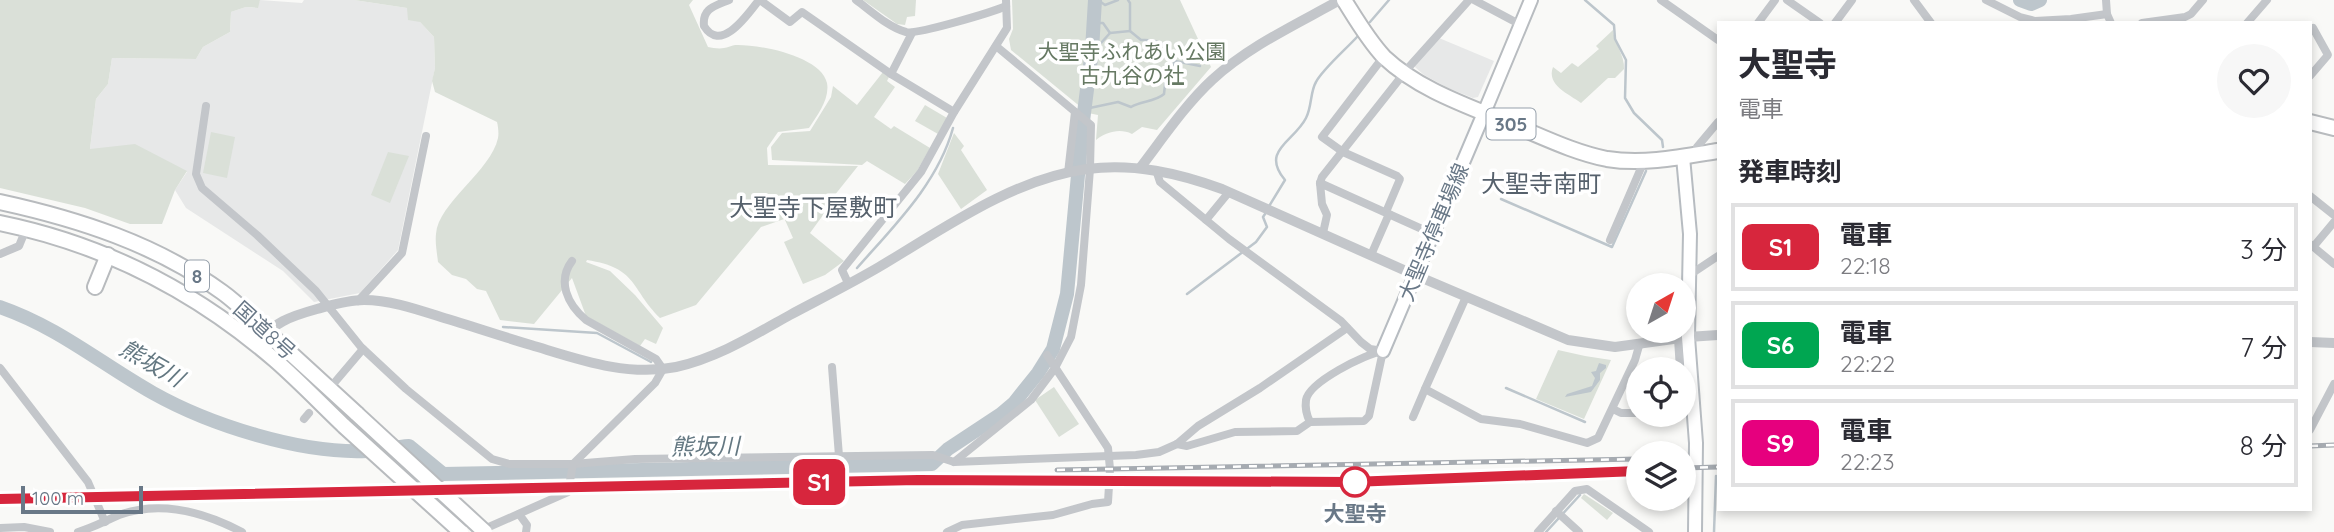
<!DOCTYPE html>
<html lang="ja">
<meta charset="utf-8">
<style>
:root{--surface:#fff;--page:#f7f7f7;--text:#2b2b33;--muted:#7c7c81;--line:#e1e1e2}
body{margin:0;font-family:Quicksand,"Noto Sans JP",sans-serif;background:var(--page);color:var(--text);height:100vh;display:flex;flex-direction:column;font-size:26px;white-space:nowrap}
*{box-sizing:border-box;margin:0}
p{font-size:23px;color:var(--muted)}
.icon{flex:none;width:38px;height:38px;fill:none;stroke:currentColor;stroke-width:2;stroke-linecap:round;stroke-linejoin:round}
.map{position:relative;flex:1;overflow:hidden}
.side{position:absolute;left:1717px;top:21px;width:595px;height:490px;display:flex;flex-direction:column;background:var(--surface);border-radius:0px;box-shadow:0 4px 10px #0003}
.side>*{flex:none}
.badge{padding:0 14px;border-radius:10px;font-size:24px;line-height:46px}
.needle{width:46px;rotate:39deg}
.fabs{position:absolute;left:1626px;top:273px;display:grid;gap:14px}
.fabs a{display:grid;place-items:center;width:70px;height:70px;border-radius:50%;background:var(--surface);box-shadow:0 4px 10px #0003;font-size:35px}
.scale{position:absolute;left:21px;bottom:18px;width:122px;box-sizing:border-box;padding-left:7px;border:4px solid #697887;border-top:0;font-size:19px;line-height:24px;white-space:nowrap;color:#697887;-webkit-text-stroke:5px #fff;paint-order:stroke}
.map>.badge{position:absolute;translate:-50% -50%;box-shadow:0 0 0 4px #fff}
h2{padding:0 21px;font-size:26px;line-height:63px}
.round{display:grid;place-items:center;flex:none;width:74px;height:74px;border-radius:37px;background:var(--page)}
.head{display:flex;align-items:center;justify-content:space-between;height:119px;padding:0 21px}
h1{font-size:33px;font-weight:700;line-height:52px}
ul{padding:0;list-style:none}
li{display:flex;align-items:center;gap:21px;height:88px;margin:0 14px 10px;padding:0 7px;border:4px solid var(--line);border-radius:0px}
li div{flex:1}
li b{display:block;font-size:26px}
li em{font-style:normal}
li .badge{min-width:77px;font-weight:700;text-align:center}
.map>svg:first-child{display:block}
.built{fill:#e7e8e8}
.green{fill:#dae0d8}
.water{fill:#bdc6cc}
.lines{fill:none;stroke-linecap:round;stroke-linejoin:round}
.stream{stroke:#bdc6cc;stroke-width:2.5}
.river{stroke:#bdc6cc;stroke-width:14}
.secondary-casing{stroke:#b7bcc1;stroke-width:16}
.primary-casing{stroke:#b8bcc0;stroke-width:16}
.trunk-casing{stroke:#b8bbbe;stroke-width:18}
.minor{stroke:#c3c6ca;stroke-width:8}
.tertiary{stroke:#c3c6ca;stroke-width:10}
.secondary{stroke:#fff;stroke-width:12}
.primary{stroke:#fff;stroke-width:12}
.trunk{stroke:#fff;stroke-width:14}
.rail-casing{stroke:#a6abb1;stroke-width:5}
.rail{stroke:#fff;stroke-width:2.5;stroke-dasharray:8;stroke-linecap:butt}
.trunk-bridge-casing{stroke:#b8bbbe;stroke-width:18;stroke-linecap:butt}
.trunk-bridge{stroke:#fff;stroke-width:14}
.line-casing{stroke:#fff;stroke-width:16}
.line{stroke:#d7263d;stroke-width:10}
.stop-dot{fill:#fff;stroke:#d7263d;stroke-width:3.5}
.labels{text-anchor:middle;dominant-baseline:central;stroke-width:7;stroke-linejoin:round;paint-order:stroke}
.shield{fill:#fff;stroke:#96a0ab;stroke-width:2}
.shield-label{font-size:19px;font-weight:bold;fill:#697887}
.park-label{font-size:21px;fill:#667963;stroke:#fff}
.street-label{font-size:21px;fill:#697887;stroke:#fff}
.stop-label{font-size:21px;font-weight:bold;fill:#697887;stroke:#fff}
.water-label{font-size:23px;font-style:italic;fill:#647882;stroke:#fff}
.quarter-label{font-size:24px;fill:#56616c;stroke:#fff}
</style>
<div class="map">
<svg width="2334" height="532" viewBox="0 0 2334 532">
<rect width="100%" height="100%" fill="#f9f9f7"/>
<!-- built -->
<g class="built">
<path d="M260,0L302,3L304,0H354L407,8L434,37L435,68L398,250L360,293L314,302L283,271L186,208L175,190L187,172L90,149L96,99L108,84L112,58L196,59L203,47L230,32L231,12L246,7L257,8Z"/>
<path d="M1439,38L1494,61L1478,97L1473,98L1448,88L1424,75L1415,67V65Z"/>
</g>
<!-- green -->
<g class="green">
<path d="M0,0H260L258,8L246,7L231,12L230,32L203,47L196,59L112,58L108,84L96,99L90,149L135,144L187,171L175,190L162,224H130L85,208L0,188Z"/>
<path d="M354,0H693L689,5L708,47C713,48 719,49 724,48C727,48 733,45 735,45C758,44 821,56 827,83C830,99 817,116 809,128L778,132L767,148L768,165L858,166L826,206H819L826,211L810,233L844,261L825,275L803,284L784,242L793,238L785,220L787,218L761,227L696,305L660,318C630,288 638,268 587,260L586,262L610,271L635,295L663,328L656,344L645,339L640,346L586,316L572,278L534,324L500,320L486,291L477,289L466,279L452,275L438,262C437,253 435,243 436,234C438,203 491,171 498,138C499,133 498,126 497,122L435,92L432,81L435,68L434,37L420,22L408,20L407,8Z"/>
<path d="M863,0H916L915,16L907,17L905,25L897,24Z"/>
<path d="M1012,0H1180L1211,67L1157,130L1142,127L1132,134C1120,128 1106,132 1096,140L1098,115L1088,113L1011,50L1009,39L1013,29Z"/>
<path d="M1613,30C1614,44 1625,55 1624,69L1615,78H1608L1581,103C1569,94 1546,85 1553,67L1561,73L1572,63L1578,67L1599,49L1596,46Z"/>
<path d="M883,72L889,77L887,81L895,87L874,117L891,129L894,126L930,148L917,171L905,184L867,161L862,165L772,160L771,147L782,133L810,131L831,97L833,86L857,105Z"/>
<path d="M925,105L947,118L938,134L915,121Z"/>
<path d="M211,132L235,137L227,178L203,173Z"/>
<path d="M954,133L964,146L961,150L987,190L961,209L938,174Z"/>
<path d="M388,152L409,156L390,203L371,195Z"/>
<path d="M1558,350L1585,356L1611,360L1584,419L1536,399Z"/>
<path d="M1054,387L1079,424L1059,437L1035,400Z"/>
<path d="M1584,494L1613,513L1607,520L1581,498Z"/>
</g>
<!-- water -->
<path class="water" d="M1599,363L1606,365V368L1600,373V380L1591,392L1565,397L1567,394L1592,386L1595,378L1591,372L1596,371Z"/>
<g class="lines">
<!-- stream -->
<g class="stream">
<path d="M1098,0L1105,5L1118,0"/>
<path d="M1128,0L1130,3V31L1141,40C1157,39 1171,45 1175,61"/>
<path d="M1585,0L1614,25L1615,39L1626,60L1625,98L1634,113L1662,140L1663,147"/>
<path d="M1370,22L1389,0"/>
<path d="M1094,23H1103L1110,33"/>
<path d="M1092,45L1101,43L1110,33L1130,31"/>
<path d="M1085,109L1118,102L1131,107C1141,101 1155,102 1164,94L1166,76L1175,61L1200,66"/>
<path d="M1501,199L1612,247L1646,171"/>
<path d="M1268,208L1285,180C1260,150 1294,142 1306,118C1312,107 1310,92 1316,82C1322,70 1346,49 1357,37"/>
<path d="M857,268C894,226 938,183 953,128"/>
<path d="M1187,294L1256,242L1267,227L1263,217L1265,214"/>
<path d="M503,327L597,333L651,362"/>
<path d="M1506,388L1585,422"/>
<path d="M1546,532L1580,495"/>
<path d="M1714,532L1716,476"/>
</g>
<!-- river -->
<g class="river">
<path d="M2020,0L2031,4L2040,0"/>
<path d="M0,307C58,327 100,363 153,393C210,425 301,454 367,451C381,450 395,447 409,446L443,474L932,464L948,449L1001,414L1014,403L1038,373L1053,349L1067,294L1083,121L1092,50L1095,0"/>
</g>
<!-- secondary casing -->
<g class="secondary-casing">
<g id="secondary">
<path d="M1683,157L1690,234L1688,337L1696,443L1695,532"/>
<path d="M1383,351L1484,113"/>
</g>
</g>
<!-- primary casing -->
<g class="primary-casing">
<path id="primary" d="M1484,113L1531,0"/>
</g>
<!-- trunk casing -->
<g class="trunk-casing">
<g id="trunk">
<path d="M1344,0C1356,19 1368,40 1384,57C1420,91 1471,107 1516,126C1545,138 1576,153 1607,159C1644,165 1682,157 1718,151"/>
<path d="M2310,122L2334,128"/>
<path d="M0,202C78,219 156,244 222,292C236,302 249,315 262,327C294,356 325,385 357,414"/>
<path d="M0,223C103,244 195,291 275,360C299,381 321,404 344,426"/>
<path d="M95,287L108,255"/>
</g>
</g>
<!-- minor -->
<g class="minor">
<path d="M729,0C715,6 702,8 704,26C721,54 748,14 759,0"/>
<path d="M760,0L790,22L802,12L891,74L954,112"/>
<path d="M856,0C870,10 889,28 906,32C916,35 993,12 1006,6"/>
<path d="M1474,0L1521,25"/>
<path d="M1661,0L1718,40"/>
<path d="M1787,0L1820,23"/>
<path d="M1914,0L1931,23"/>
<path d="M1986,0L2020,17L2035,21L2071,19L2107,14L2111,23"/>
<path d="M2106,0L2107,14"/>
<path d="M1758,23L1775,0"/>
<path d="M1835,23L1852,0"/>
<path d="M2142,23L2185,17L2191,14L2203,0"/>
<path d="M2247,23L2267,0"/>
<path d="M1384,56L1322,137L1343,152L1397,176L1400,179L1386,212"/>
<path d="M891,74L912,33"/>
<path d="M2310,76L2328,55L2313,28"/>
<path d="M206,106L196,174L202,188L257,235L316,291L361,347L406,389L492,459L509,464H573L635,459L933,455L954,462L1136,455L1159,452L1177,444L1198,426L1260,388L1347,328"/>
<path d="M1697,155V147L1718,122"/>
<path d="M1156,170L1160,182L1229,239L1341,321L1361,342L1370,349L1383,351"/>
<path d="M1068,173L1075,112"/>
<path d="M1320,183L1322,177L1409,67L1469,0"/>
<path d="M2310,196L2334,215"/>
<path d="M1206,220L1229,192"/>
<path d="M1323,233L1327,215L1322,204L1320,183L1433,234"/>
<path d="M1610,240L1644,161"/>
<path d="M2310,244L2334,264"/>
<path d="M2314,246L2334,222"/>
<path d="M0,254L19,246L26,229"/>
<path d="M1371,255L1389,214"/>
<path d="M1691,274L1718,256"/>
<path d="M848,283L842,270L921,172L954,112L1007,28L1006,0"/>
<path d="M1466,297L1425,389L1481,419L1520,424L1587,443L1598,438L1635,360L1639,346"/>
<path d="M358,301L402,253L426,136"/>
<path d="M1678,339L1680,369"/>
<path d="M1383,351L1369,416L1364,421L1310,422C1307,416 1305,407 1306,400C1309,382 1365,354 1383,351Z"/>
<path d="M832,367L839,456"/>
<path d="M0,368L88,482L105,522"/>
<path d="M335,382L363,349"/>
<path d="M1613,409L1621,413H1638"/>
<path d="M1665,415H1672"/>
<path d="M1413,417L1425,389"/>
<path d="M304,419L309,413"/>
<path d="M2310,430L2334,384"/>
<path d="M1177,444L1187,446L1235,432L1297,431L1310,422"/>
<path d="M954,462L1031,400L1055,368L1071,337L1081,285L1090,169L1091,125L996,46"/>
<path d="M1556,511L1579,532"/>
<path d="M519,514L527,525L526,532"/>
<path d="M0,528L24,527L50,532"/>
<path d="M482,530L568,492L573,464L655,383L663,369L656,359L586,320C567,304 557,281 572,261"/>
<path d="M78,532C92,528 105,521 119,515C160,500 204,512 242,532"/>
<path d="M947,532L962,525L1053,515L1092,504L1108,502L1110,469L1108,448L1047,355"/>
<path d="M1538,532L1575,491L1587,489L1649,532"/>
</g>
<!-- tertiary -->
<g class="tertiary">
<path d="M1140,168C1163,138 1185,105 1212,80C1249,46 1297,24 1340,0"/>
<path d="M2310,342L2334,343"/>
<path d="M254,344C276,322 288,317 317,309C332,305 348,300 364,300C390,300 416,309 441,317C471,326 501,336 531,345C578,359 626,377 676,367C717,358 754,335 790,315C820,299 850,284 879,267C943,229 1012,179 1087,169C1134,163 1178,173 1222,189L1415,275L1568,340L1615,347L1688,337L1718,335"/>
</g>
<!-- secondary -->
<use href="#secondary" class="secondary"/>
<!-- primary -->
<use href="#primary" class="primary"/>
<!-- trunk -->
<use href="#trunk" class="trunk"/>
<!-- rail casing -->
<g class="rail-casing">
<g id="rail">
<path d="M2310,446L2334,445"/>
<path d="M1684,468L1718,467"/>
<path d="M1057,470L1638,459"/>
<path d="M0,499L918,480L1352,482L1638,471"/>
</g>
</g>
<!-- rail -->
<use href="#rail" class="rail"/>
<!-- trunk-bridge casing -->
<g class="trunk-bridge-casing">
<g id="trunk-bridge">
<path d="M357,414L485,532"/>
<path d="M344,426L461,532"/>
</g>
</g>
<!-- trunk-bridge -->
<use href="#trunk-bridge" class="trunk-bridge"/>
</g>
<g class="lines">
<!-- line casing -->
<g class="line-casing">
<path id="line" d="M0,499L918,480L1352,482L1638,471"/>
</g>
<!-- line -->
<use href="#line" class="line"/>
</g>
<!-- markers -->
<circle class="stop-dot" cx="1355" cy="482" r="14"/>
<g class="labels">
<!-- shield labels -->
<g class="shield">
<rect x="1486.5" y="108.5" width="49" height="31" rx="5"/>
<rect x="185" y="260.5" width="24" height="31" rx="5"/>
</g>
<g class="shield-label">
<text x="1511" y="124">305</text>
<text x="197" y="276">8</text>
</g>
<!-- park labels -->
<g class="park-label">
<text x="1132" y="51">大聖寺ふれあい公園<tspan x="1132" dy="24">古九谷の社</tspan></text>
</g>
<!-- street labels -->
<g class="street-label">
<text transform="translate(1433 232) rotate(-67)">大聖寺停車場線</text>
<text transform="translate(265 330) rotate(42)">国道8号</text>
</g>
<!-- stop labels -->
<g class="stop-label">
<text x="1355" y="513">大聖寺</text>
</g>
<!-- water labels -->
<g class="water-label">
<text transform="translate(152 363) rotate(30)">熊坂川</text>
<text transform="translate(705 446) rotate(-1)">熊坂川</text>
</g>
<!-- quarter labels -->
<g class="quarter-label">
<text x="1541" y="183">大聖寺南町</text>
<text x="813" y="207">大聖寺下屋敷町</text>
</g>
</g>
</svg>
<div class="fabs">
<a><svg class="needle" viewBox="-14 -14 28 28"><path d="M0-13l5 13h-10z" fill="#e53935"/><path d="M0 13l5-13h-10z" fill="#7c7c81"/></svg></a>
<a><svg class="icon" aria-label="locate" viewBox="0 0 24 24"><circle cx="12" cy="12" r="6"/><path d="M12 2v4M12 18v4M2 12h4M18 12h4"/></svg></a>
<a><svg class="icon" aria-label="layers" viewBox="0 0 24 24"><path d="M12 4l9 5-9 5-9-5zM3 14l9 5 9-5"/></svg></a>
</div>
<div class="scale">100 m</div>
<b class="badge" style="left:819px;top:482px;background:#d7263d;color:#fff">S1</b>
<section class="side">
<div class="head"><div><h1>大聖寺</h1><p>電車</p></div><a class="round"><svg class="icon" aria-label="heart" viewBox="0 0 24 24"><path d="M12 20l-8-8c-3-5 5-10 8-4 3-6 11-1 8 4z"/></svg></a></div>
<h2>発車時刻</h2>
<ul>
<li><span class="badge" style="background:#d7263d;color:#fff">S1</span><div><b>電車</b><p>22:18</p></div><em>3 分</em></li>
<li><span class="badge" style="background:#00a651;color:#fff">S6</span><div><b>電車</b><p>22:22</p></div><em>7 分</em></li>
<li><span class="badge" style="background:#e6007e;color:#fff">S9</span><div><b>電車</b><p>22:23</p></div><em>8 分</em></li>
</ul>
</section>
</div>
